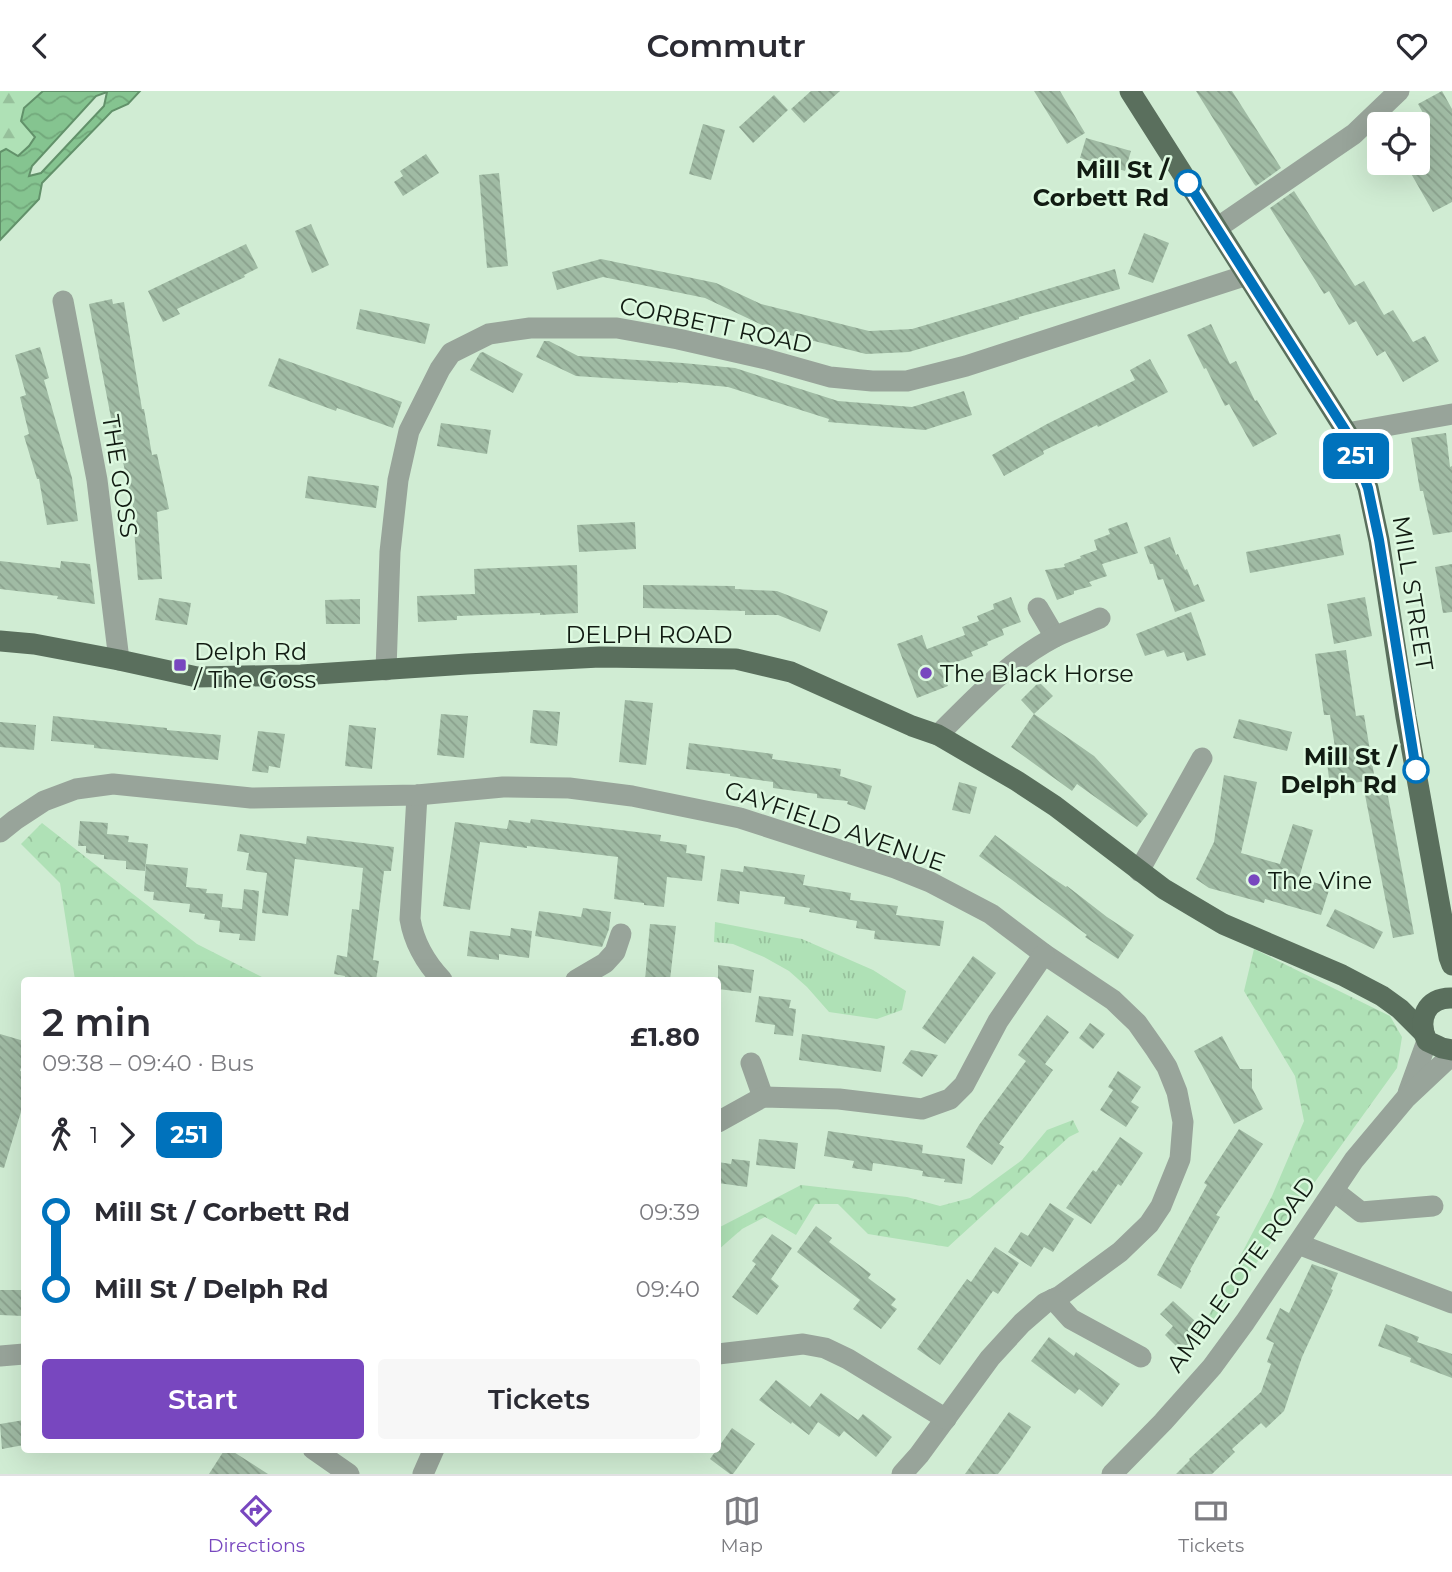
<!DOCTYPE html>
<meta charset="utf-8">
<style>
:root{--surface:#fff;--page:#f7f7f7;--text:#2b2b33;--muted:#7c7c81;--line:#e1e1e2;--accent:#7847bf}
body{margin:0;font-family:Montserrat,sans-serif;background:var(--page);color:var(--text);height:100vh;display:flex;flex-direction:column;font-size:26px;white-space:nowrap}
*{box-sizing:border-box;margin:0}
p{font-size:23px;color:var(--muted)}
.icon{flex:none;width:38px;height:38px;fill:none;stroke:currentColor;stroke-width:2;stroke-linecap:round;stroke-linejoin:round}
.map{position:relative;flex:1;overflow:hidden}
.sheet{position:absolute;left:21px;top:886px;width:700px;height:476px;display:flex;flex-direction:column;background:var(--surface);border-radius:7px;box-shadow:0 7px 28px #0002}
.sheet>*{flex:none}
.badge{padding:0 14px;border-radius:10px;font-size:24px;line-height:46px}
.buttons{position:absolute;left:1367px;top:21px;display:grid;gap:14px}
.buttons a{display:grid;place-items:center;width:63px;height:63px;border-radius:7px;background:var(--surface);box-shadow:0 7px 28px #0002;font-size:35px}
.map>.badge{position:absolute;translate:-50% -50%;box-shadow:0 0 0 4px #fff}
.legs{display:flex;align-items:center;gap:10px;height:77px;padding:0 21px;font-size:23px}
.legs p{margin-inline-start:auto}
.summary{display:flex;align-items:center;justify-content:space-between;height:119px;padding:0 21px}
h1{font-size:38px;font-weight:600;line-height:52px}
.button{display:flex;gap:14px;margin-top:auto;padding:14px 21px}
.button a{flex:1;height:80px;border-radius:7px;background:var(--accent);color:#fff;font-size:28px;font-weight:600;line-height:80px;text-align:center}
.button a+a{background:var(--page);color:var(--text)}
ul{padding:0 21px;list-style:none}
li{display:flex;align-items:center;gap:24px;height:77px;font-size:26px}
li i{display:grid;place-items:center;width:10px;height:100%;margin:0 9px;background:currentColor}
li i::after{content:'';width:18px;height:18px;margin:-9px;border:5px solid;border-radius:50%;background:var(--surface)}
li p{margin-inline-start:auto}
li:first-child i{background:linear-gradient(#0000 50%,currentColor 0)}
li:last-child i{background:linear-gradient(currentColor 50%,#0000 0)}
header{display:flex;justify-content:space-between;align-items:center;height:91px;padding:0 21px;background:var(--surface);font-size:32px;font-weight:600}
.dock{display:flex;justify-content:space-around;align-items:center;height:98px;border-top:2px solid var(--line);background:var(--surface);font-size:19px;color:var(--muted)}
.dock a{display:grid;justify-items:center;gap:4px}
.dock .current{color:var(--accent)}
.map>svg:first-child{display:block}
.grass{fill:url(#grass-tufts)}
.forest{fill:url(#forest-firs)}
.park{fill:url(#park-crowns)}
.water{fill:url(#water-waves);stroke:#62916a;stroke-width:2;fill-rule:evenodd}
.building{fill:url(#building-back-hatch)}
.lines{fill:none;stroke-linecap:round;stroke-linejoin:round}
.minor{stroke:#98a49a;stroke-width:21}
.major{stroke:#5a6f5d;stroke-width:21}
.line-1-casing{stroke:#fff;stroke-width:16}
.line-1{stroke:#0072bc;stroke-width:10}
.stop-1-dot{fill:#fff;stroke:#0072bc;stroke-width:3.5}
.poi-dot{fill:#7847bf;stroke:#ddf9e0;stroke-width:2.5}
.labels{text-anchor:middle;dominant-baseline:central;stroke-width:5;stroke-linejoin:round;paint-order:stroke}
.stop-label{font-size:24px;font-weight:bold;fill:#111b12;stroke:#ddf9e0;text-anchor:end}
.street-label{font-size:24px;fill:#111b12;stroke:#ddf9e0}
.poi-label{font-size:24px;fill:#111b12;stroke:#ddf9e0;text-anchor:start}
</style>
<header><svg class="icon" aria-label="back" viewBox="0 0 24 24"><path d="M15 5l-7 7 7 7"/></svg>Commutr<svg class="icon" aria-label="heart" viewBox="0 0 24 24"><path d="M12 20l-8-8c-3-5 5-10 8-4 3-6 11-1 8 4z"/></svg></header>
<div class="map">
<svg width="1452" height="1383" viewBox="0 0 1452 1383">
<defs>
<pattern id="grass-tufts" width="24" height="20" patternUnits="userSpaceOnUse" patternTransform="scale(1.75)"><rect width="24" height="20" fill="#afe1b6"/><path d="M3 7l-1-3M5 7V3M7 7l1-3M15 17l-1-3M17 17v-4M19 17l1-3" fill="none" stroke="#96c09b"/></pattern>
<pattern id="forest-firs" width="22" height="20" patternUnits="userSpaceOnUse" patternTransform="scale(1.75)"><rect width="22" height="20" fill="#afe1b6"/><path d="M5 1l3.5 6h-7zM16 11l3.5 6h-7z" fill="#96c09b"/></pattern>
<pattern id="park-crowns" width="20" height="18" patternUnits="userSpaceOnUse" patternTransform="scale(1.75)"><rect width="20" height="18" fill="#afe1b6"/><path d="M2 6a3 3 0 1 1 6 0M12 15a3 3 0 1 1 6 0" fill="none" stroke="#96c09b"/></pattern>
<pattern id="water-waves" width="16" height="10" patternUnits="userSpaceOnUse" patternTransform="scale(1.75)"><rect width="16" height="10" fill="#85c490"/><path d="M0 5q4-4 8 0t8 0" fill="none" stroke="#72a87b"/></pattern>
<pattern id="building-back-hatch" width="6" height="6" patternUnits="userSpaceOnUse" patternTransform="scale(1.75)"><rect width="6" height="6" fill="#a0bba4"/><path d="M-1 5l2 2M0 0l6 6M5-1l2 2" fill="none" stroke="#89a08c"/></pattern>
</defs>
<rect width="100%" height="100%" fill="#d0ecd3"/>
<!-- grass -->
<path class="grass" d="M715,831L802,848L873,879L906,900L902,919L877,928L829,921L807,896L789,880L764,866L733,853L714,851Z"/>
<!-- forest -->
<path class="forest" d="M0,0H43L24,17L35,46L29,55L18,65L6,59L0,61Z"/>
<!-- park -->
<g class="park">
<path d="M42,732L197,853L268,889H75L60,792L21,753Z"/>
<path d="M1254,858L1390,925L1402,946L1397,977L1214,1231L1207,1228L1272,1105L1304,1030L1295,985L1244,900Z"/>
<path d="M1073,1029L1079,1041L1069,1046L948,1156L868,1143L838,1113H815L796,1144L765,1126L742,1138L718,1159V1137L801,1094L907,1106L940,1115L970,1107L1022,1069L1047,1039Z"/>
</g>
<!-- water -->
<path class="water" d="M43,0H140L128,13L112,20L42,92L39,108L0,149V61L6,58L18,65L29,55L35,46L21,30L24,17ZM107,1L104,15L41,82L29,85L32,75L96,5Z"/>
<!-- building -->
<g class="building">
<path d="M811,0H840L804,32L791,18Z"/>
<path d="M1034,0H1060L1085,42L1067,53Z"/>
<path d="M1196,0H1232L1281,77L1256,95L1254,93Z"/>
<path d="M1442,0L1452,18V111L1433,121L1405,72H1418V36L1428,31L1418,13Z"/>
<path d="M774,4L788,19L753,52L739,36Z"/>
<path d="M703,33L725,39L711,89L689,83Z"/>
<path d="M1086,47L1131,60L1125,80L1080,67Z"/>
<path d="M426,63L439,82L403,105L394,91L403,85L400,80Z"/>
<path d="M499,82L508,175L487,177L479,84Z"/>
<path d="M1294,100L1355,195L1364,190L1384,224L1393,219L1413,251L1425,245L1439,270L1403,291L1385,260L1377,265L1356,230L1349,234L1329,200L1324,203L1270,117Z"/>
<path d="M311,133L329,174L312,182L295,140Z"/>
<path d="M1144,142L1169,152L1153,192L1128,183Z"/>
<path d="M246,153L258,177L244,184L245,186L177,218L180,223L163,231L148,200Z"/>
<path d="M601,168L716,192L761,213L869,240L912,238L1115,178L1120,198L1019,226V228L909,261L866,263L762,237V234L705,207L603,186L557,199L552,181Z"/>
<path d="M112,208L113,213L124,211L142,318H144L152,364L157,363L169,418L157,421L162,488L138,489L134,438H138L121,362L118,363L89,213Z"/>
<path d="M360,218L430,233L425,253L356,238Z"/>
<path d="M1211,233L1230,273L1236,270L1255,310L1257,309L1277,343L1253,356L1229,313L1225,315L1206,277L1204,278L1187,244Z"/>
<path d="M544,250H549L578,265L683,272L735,277L838,310L912,316L964,300L972,324L925,339L828,331L829,328L728,296L678,291V292L576,285L536,266Z"/>
<path d="M40,256L49,287L44,289L72,387L78,430L47,434L39,388H37L24,345L29,343L20,306L26,304L15,264Z"/>
<path d="M483,261L523,283L513,302L470,279L480,262Z"/>
<path d="M279,267L402,311L393,337L337,317L336,320L268,295Z"/>
<path d="M1150,268L1168,301L1098,336L1097,334L1043,360L1044,363L1004,385L992,364L1047,333L1135,289L1130,279Z"/>
<path d="M441,332L491,339L487,363L437,355Z"/>
<path d="M1446,342L1450,376L1452,375V441L1433,444L1423,400H1420L1411,347Z"/>
<path d="M308,385L379,395L376,417L305,407Z"/>
<path d="M635,431L636,458L579,461L577,434Z"/>
<path d="M1127,431L1138,462L1102,473L1107,485L1089,491L1092,495L1074,500V503L1057,509L1045,479L1065,476L1064,473L1081,467L1080,465L1097,459L1094,449L1110,443L1108,438Z"/>
<path d="M1340,443L1344,464L1250,482L1246,461Z"/>
<path d="M1170,446L1176,464L1178,463L1185,479L1187,478L1194,495L1198,493L1205,510L1175,521L1163,488L1158,489L1153,473H1150L1144,456Z"/>
<path d="M0,470L60,477L61,470L90,473L95,513L57,508L58,505L0,498Z"/>
<path d="M1452,473V521L1443,522L1435,476Z"/>
<path d="M577,474L578,522L540,524V522L457,525V529L418,531L417,505L475,503L474,478Z"/>
<path d="M643,494L735,495V498L777,500L828,520L820,541L778,524H745V520L643,517Z"/>
<path d="M1011,506L1021,531L1002,538L1004,544L987,551L988,554L971,561L973,565L941,577L948,595L917,607L897,553L922,544L927,558L965,544L962,536L979,530L977,525L994,518L993,513Z"/>
<path d="M1365,506L1372,545L1334,553L1327,513Z"/>
<path d="M159,507L191,512L187,534L155,529Z"/>
<path d="M360,508V533H326L325,509Z"/>
<path d="M1191,521L1206,564L1187,570L1184,561L1167,566L1164,559L1145,565L1136,543Z"/>
<path d="M1346,559L1356,625L1364,624L1375,689L1330,695L1326,664L1336,663L1330,624H1324L1315,563Z"/>
<path d="M1039,591L1053,605L1034,623L1021,609Z"/>
<path d="M625,609L653,612L646,674L619,671Z"/>
<path d="M533,619L560,621L557,655L530,652Z"/>
<path d="M441,623L468,625L464,667L437,664Z"/>
<path d="M1034,623L1094,665L1148,723L1137,736L1077,693L1072,700L1011,656Z"/>
<path d="M53,625L167,637V639L221,644L218,669L94,657V654L51,650Z"/>
<path d="M1239,628L1292,641L1287,660L1233,647Z"/>
<path d="M0,631L36,634L34,659L0,656Z"/>
<path d="M349,634L376,637L372,678L345,675Z"/>
<path d="M258,640L285,643L280,677L269,675L268,682L252,680Z"/>
<path d="M689,652L773,663L772,668L841,678L840,685L872,695L865,719L847,713L848,710L817,707V703L773,697V691L730,685V683L686,678Z"/>
<path d="M1224,684L1257,691L1241,762L1280,773L1293,733L1313,739L1299,787L1330,796L1321,824L1265,808L1264,812L1209,797L1196,788L1214,751Z"/>
<path d="M959,691L977,696L970,723L952,719Z"/>
<path d="M1387,700L1414,843L1393,847L1365,704Z"/>
<path d="M531,728L661,744L660,750L687,754L686,762L705,765L702,790L667,786L664,816L644,814V812L614,808L618,766L527,755V757L480,751L470,819L443,815L455,731L507,738L509,729L530,732Z"/>
<path d="M80,730L108,732L107,743L129,745L128,751L148,753L145,780L126,778V770L104,768V764L86,762V755H78Z"/>
<path d="M240,743L306,753L307,745L394,756L391,780H384L373,869L379,870L376,889H344L345,885L334,883L337,864L347,866L352,818L359,819L363,777L295,768L288,825L262,822L267,782L246,779L249,762L237,760Z"/>
<path d="M995,744L1048,784L1066,796L1067,795L1107,826L1134,844L1118,868L1085,846L1087,844L1067,829L979,765Z"/>
<path d="M146,773L188,777L186,796L207,798L206,802L223,803L221,825L222,816L242,818L244,798L259,800L255,850L239,849L240,843L219,841L220,830L204,828L205,823L189,821L190,813L153,809L154,801L144,800Z"/>
<path d="M744,775L805,784L803,794L851,802L850,809L898,815L896,824L944,830L940,855L874,848L875,840L856,837L857,830L809,821L810,817L784,813L785,806L740,800L739,813L717,810L721,778L743,781Z"/>
<path d="M583,817L611,821L609,838L602,856L535,845L539,820L581,826Z"/>
<path d="M1335,818L1383,841L1374,858L1326,835Z"/>
<path d="M650,833L676,835L670,889H645Z"/>
<path d="M511,837L532,840L529,867L499,863V869L467,865L470,840L510,845Z"/>
<path d="M973,865L996,882L945,953L922,937Z"/>
<path d="M718,874L754,879L751,902L718,898Z"/>
<path d="M759,905L791,909L789,917L796,918L793,945L774,943L775,934L755,931Z"/>
<path d="M1047,924L1069,941L1045,973L1053,979L999,1053L1004,1056L992,1074L966,1056L979,1034L1026,970L1018,964Z"/>
<path d="M1090,932L1105,943L1093,958L1079,947Z"/>
<path d="M0,943L24,950V965L20,980L24,981V1011L4,1077L0,1076Z"/>
<path d="M802,943L885,955L881,981L799,969Z"/>
<path d="M1222,945L1240,978H1252V997L1263,1018L1234,1033L1194,960Z"/>
<path d="M911,959L938,964L922,986L902,972Z"/>
<path d="M1118,980L1141,996L1131,1011L1139,1016L1126,1036L1100,1019L1113,999L1108,996Z"/>
<path d="M1239,1038L1263,1053L1216,1124L1220,1126L1190,1179L1191,1180L1181,1198L1157,1184L1207,1094L1204,1092Z"/>
<path d="M828,1040L923,1054L922,1062L965,1068L962,1093L944,1091L945,1088L922,1085L923,1080L900,1076L873,1072L872,1080L852,1077L854,1070L824,1065Z"/>
<path d="M1120,1046L1143,1062L1121,1095L1118,1093L1091,1133L1066,1117L1093,1079L1096,1081Z"/>
<path d="M759,1048L798,1052L795,1078L756,1074Z"/>
<path d="M732,1068L750,1070L747,1096L718,1092V1071L731,1073Z"/>
<path d="M1050,1112L1074,1128L1053,1161L1044,1156L1031,1176L1008,1161L1021,1141L1028,1145Z"/>
<path d="M816,1135L832,1147L829,1151L871,1183L868,1187L896,1208L891,1214L897,1218L881,1238L853,1218L860,1209L797,1161Z"/>
<path d="M772,1143L792,1157L771,1188L779,1195L757,1224L732,1206L756,1173L752,1170Z"/>
<path d="M995,1156L1019,1172L998,1203L993,1200L940,1274L917,1258L967,1188L971,1191Z"/>
<path d="M1312,1173L1338,1182L1331,1198L1333,1199L1302,1266L1284,1320L1266,1337L1261,1332L1232,1358L1235,1361L1212,1383H1176L1190,1369L1189,1368L1261,1301L1271,1273L1267,1271L1274,1252L1266,1248L1280,1217L1289,1222Z"/>
<path d="M0,1199H24V1225L0,1224Z"/>
<path d="M1173,1210L1205,1239L1183,1262L1165,1244L1173,1235L1160,1223Z"/>
<path d="M1386,1233L1419,1246L1417,1251L1452,1263V1287L1410,1271L1411,1267L1378,1255Z"/>
<path d="M1049,1246L1074,1265L1076,1261L1120,1293L1102,1316L1079,1298L1075,1303L1031,1270Z"/>
<path d="M776,1289L810,1316L821,1302L858,1329L863,1323L892,1346L876,1366L844,1340L839,1346L818,1331L809,1344L792,1331L791,1333L759,1309Z"/>
<path d="M1009,1321L1031,1336L1010,1367L998,1383H965Z"/>
<path d="M24,1329V1354L2,1358L0,1333Z"/>
<path d="M732,1337L755,1353L733,1383H730L710,1368Z"/>
<path d="M225,1358H229L268,1383H209Z"/>
</g>
<g class="lines">
<!-- minor -->
<g class="minor">
<path d="M1217,137L1354,43L1399,0"/>
<path d="M63,210L97,389L119,569"/>
<path d="M1347,342L1452,323"/>
<path d="M1038,517L1055,546"/>
<path d="M386,579L390,461L398,389L409,340L440,278L451,262L489,243L530,237H617L678,248L766,268L830,286L872,290H907L966,275L1247,184"/>
<path d="M938,644C974,608 1009,570 1055,546C1069,539 1085,534 1100,527"/>
<path d="M417,704L410,828C414,852 425,871 442,889"/>
<path d="M0,741L15,729L44,710L76,698L113,693L251,707L417,704L503,696L569,697L632,705L740,727L895,777L930,791L991,823L1044,863L1113,909L1137,932L1156,959L1167,976L1177,1001L1183,1031L1180,1068L1161,1115L1149,1133L1120,1161L1060,1205L1045,1212L1022,1232L990,1267L919,1364L902,1383"/>
<path d="M1139,780L1202,667"/>
<path d="M576,889L605,872L615,861L621,843"/>
<path d="M751,972L763,1006"/>
<path d="M1408,1002L1427,950"/>
<path d="M718,1031L763,1006L839,1008L922,1018L950,1008L964,994L998,930L1044,863"/>
<path d="M1334,1100L1361,1121L1433,1115"/>
<path d="M1298,1153L1452,1212"/>
<path d="M1053,1208L1071,1228L1141,1266"/>
<path d="M718,1263L803,1253L825,1257L848,1268L946,1328"/>
<path d="M0,1265L24,1263"/>
<path d="M313,1358L349,1383"/>
<path d="M423,1383L434,1358"/>
<path d="M1112,1383L1163,1331L1212,1276L1245,1231L1354,1069L1406,1007L1452,964"/>
</g>
<!-- major -->
<g class="major">
<path d="M1130,0L1347,342L1368,397L1379,449L1406,626L1449,866L1452,874"/>
<path d="M0,550L34,553L119,569L197,586L301,584L467,573L600,566L736,568L791,581L912,635L938,644L1017,690L1055,715L1164,798L1223,833L1342,884L1382,905L1400,918L1424,942"/>
<path d="M1452,907C1426,906 1417,929 1427,950L1442,957L1452,959"/>
</g>
</g>
<g class="lines">
<!-- line-1 casing -->
<g class="line-1-casing">
<path id="line-1" d="M1188,92L1347,342L1368,397L1379,449L1416,679"/>
</g>
<!-- line-1 -->
<use href="#line-1" class="line-1"/>
</g>
<!-- markers -->
<g class="stop-1-dot">
<circle cx="1188" cy="92" r="12"/>
<circle cx="1416" cy="679" r="12"/>
</g>
<g class="poi-dot">
<rect x="173" y="567" width="14" height="14" rx="3.5"/>
<circle cx="926" cy="582" r="7"/>
<circle cx="1254" cy="789" r="7"/>
</g>
<g class="labels">
<!-- stop labels -->
<g class="stop-label">
<text x="1169" y="78">Mill St /<tspan x="1169" dy="28">Corbett Rd</tspan></text>
<text x="1397" y="665">Mill St /<tspan x="1397" dy="28">Delph Rd</tspan></text>
</g>
<!-- street labels -->
<g class="street-label">
<text transform="translate(716 234) rotate(12)">CORBETT ROAD</text>
<text transform="translate(120 385) rotate(81)">THE GOSS</text>
<text transform="translate(1413 502) rotate(81)">MILL STREET</text>
<text x="649" y="543">DELPH ROAD</text>
<text transform="translate(835 735) rotate(19)">GAYFIELD AVENUE</text>
<text transform="translate(1241 1183) rotate(-54)">AMBLECOTE ROAD</text>
</g>
<!-- poi labels -->
<g class="poi-label">
<text x="194" y="560">Delph Rd<tspan x="194" dy="28">/ The Goss</tspan></text>
<text x="940" y="582">The Black Horse</text>
<text x="1268" y="789">The Vine</text>
</g>
</g>
</svg>
<div class="buttons">
<a><svg class="icon" aria-label="locate" viewBox="0 0 24 24"><circle cx="12" cy="12" r="6"/><path d="M12 2v4M12 18v4M2 12h4M18 12h4"/></svg></a>
</div>
<b class="badge" style="left:1356px;top:365px;background:#0072bc;color:#fff">251</b>
<section class="sheet">
<div class="summary"><div><h1>2 min</h1><p>09:38 – 09:40 · Bus</p></div><b>£1.80</b></div>
<div class="legs"><svg class="icon" aria-label="walk" viewBox="0 0 24 24"><circle cx="13" cy="4" r="2"/><path d="M13 8l-2 6 4 7M11 14l-3 7M7 12l3-4h3l4 4"/></svg>1<svg class="icon" aria-label="forward" viewBox="0 0 24 24"><path d="M9 5l7 7-7 7"/></svg><b class="badge" style="background:#0072bc;color:#fff">251</b></div>
<ul>
<li><i style="color:#0072bc"></i><b>Mill St / Corbett Rd</b><p>09:39</p></li>
<li><i style="color:#0072bc"></i><b>Mill St / Delph Rd</b><p>09:40</p></li>
</ul>
<div class="button"><a>Start</a><a>Tickets</a></div>
</section>
</div>
<nav class="dock">
<a class="current"><svg class="icon" aria-label="directions" viewBox="0 0 24 24"><path d="M12 3l9 9-9 9-9-9zM9 14v-3h6M13 9l2 2-2 2"/></svg>Directions</a>
<a><svg class="icon" aria-label="map" viewBox="0 0 24 24"><path d="M3 6l6-2 6 2 6-2v14l-6 2-6-2-6 2zM9 4v14M15 6v14"/></svg>Map</a>
<a><svg class="icon" aria-label="tickets" viewBox="0 0 24 24"><path d="M3 7h18v10H3zM15 7v10"/></svg>Tickets</a>
</nav>
